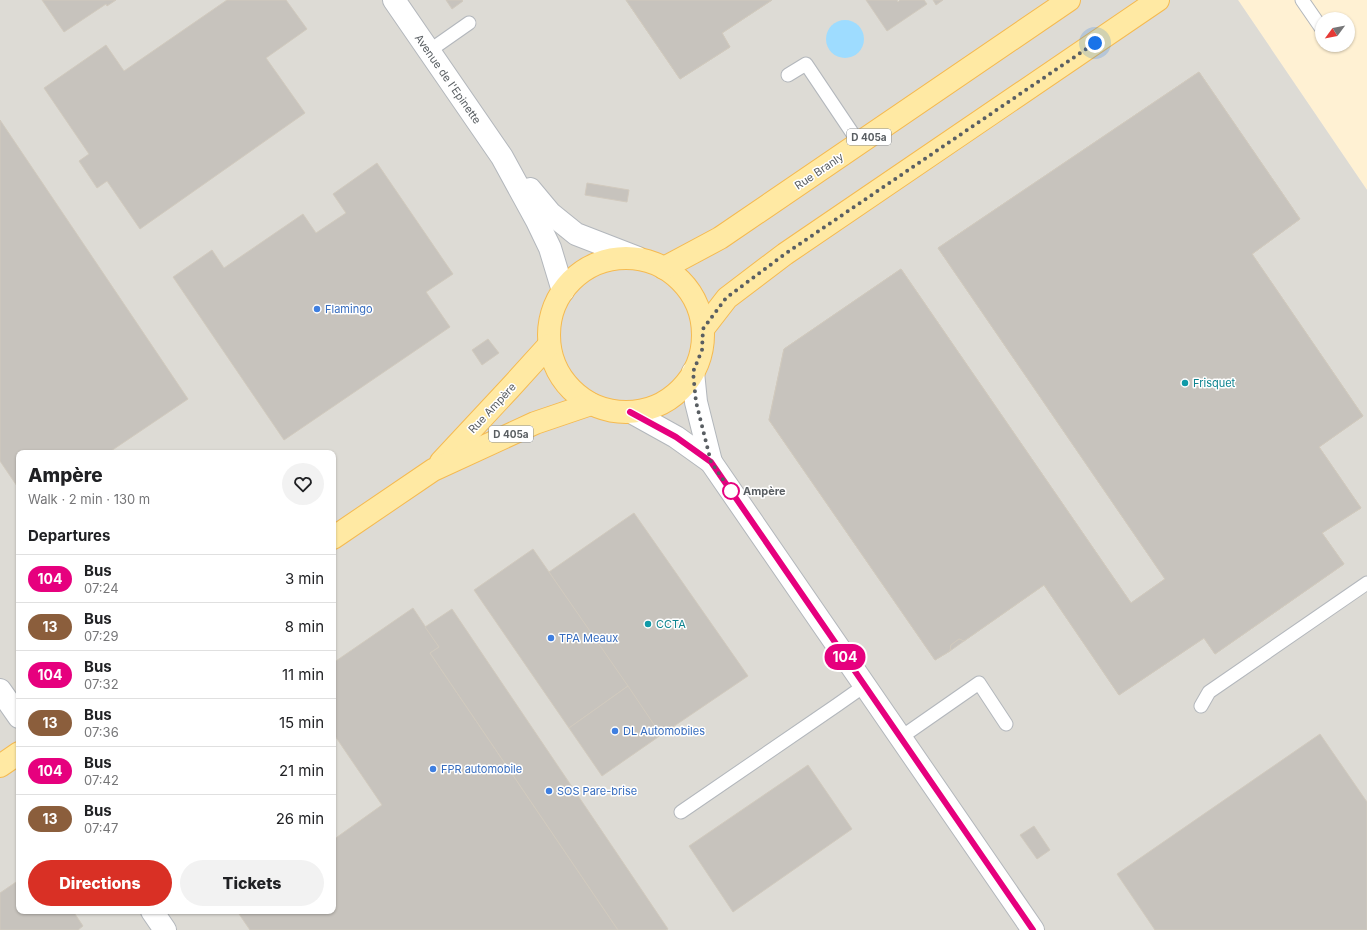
<!DOCTYPE html>
<meta charset="utf-8">
<style>
:root{--surface:#fff;--page:#f2f2f2;--text:#202124;--muted:#757577;--line:#e0e0e0;--accent:#d93025}
body{margin:0;font-family:Inter,sans-serif;background:var(--page);color:var(--text);height:100vh;display:flex;flex-direction:column;font-size:15px;white-space:nowrap}
*{box-sizing:border-box;margin:0}
p{font-size:13px;color:var(--muted)}
.icon{flex:none;width:22px;height:22px;fill:none;stroke:currentColor;stroke-width:2;stroke-linecap:round;stroke-linejoin:round}
.map{position:relative;flex:1;overflow:hidden}
.details{position:absolute;left:16px;top:450px;width:320px;height:464px;display:flex;flex-direction:column;background:var(--surface);border-radius:8px;box-shadow:0 1px 3px #0004}
.details>*{flex:none}
.badge{padding:0 8px;border-radius:13px;font-size:14px;line-height:26px}
.needle{width:26px;rotate:238deg}
.controls{position:absolute;left:1315px;top:12px;display:grid;gap:8px}
.controls a{display:grid;place-items:center;width:40px;height:40px;border-radius:50%;background:var(--surface);box-shadow:0 1px 3px #0004;font-size:20px}
.you{position:absolute;width:20px;height:20px;margin:-10px;border:3px solid #fff;border-radius:50%;background:#1a73e8;box-shadow:0 0 0 6px #1a73e833}
.map>.badge{position:absolute;translate:-50% -50%;box-shadow:0 0 0 2px #fff}
h2{padding:0 12px;font-size:15px;line-height:36px}
.round{display:grid;place-items:center;flex:none;width:42px;height:42px;border-radius:21px;background:var(--page)}
.summary{display:flex;align-items:center;justify-content:space-between;height:68px;padding:0 12px}
h1{font-size:19px;font-weight:800;line-height:30px}
.primary-button{display:flex;gap:8px;margin-top:auto;padding:8px 12px}
.primary-button a{flex:1;height:46px;border-radius:24px;background:var(--accent);color:#fff;font-size:16px;font-weight:800;line-height:46px;text-align:center}
.primary-button a+a{background:var(--page);color:var(--text)}
ul{padding:0;list-style:none}
li{display:flex;align-items:center;gap:12px;height:48px;padding:0 12px;border-top:1px solid var(--line)}
li div{flex:1}
li b{display:block;font-size:15px}
li em{font-style:normal}
li .badge{min-width:44px;font-weight:700;text-align:center}
.map>svg:first-child{display:block}
.commercial{fill:#fff1d3;fill-rule:evenodd}
.industrial{fill:#dddbd5;fill-rule:evenodd}
.water{fill:#9edcff}
.building{fill:#c7c3bd;stroke:#d1cabe}
.lines{fill:none;stroke-linecap:round;stroke-linejoin:round}
.service-casing{stroke:#b3b7bc;stroke-width:15}
.minor-casing{stroke:#b3b7bc;stroke-width:24}
.primary-casing{stroke:#f5ba51;stroke-width:24}
.service{stroke:#fff;stroke-width:13}
.minor{stroke:#fff;stroke-width:22}
.primary{stroke:#ffe9a3;stroke-width:22}
.line-casing{stroke:#fff;stroke-width:9}
.line{stroke:#e6007e;stroke-width:6}
.walk{stroke:#595e62;stroke-width:4;stroke-dasharray:0 7.2}
.shop-dot{fill:#3f7fe0;stroke:#fff;stroke-width:1.5}
.culture-dot{fill:#0f9aa8;stroke:#fff;stroke-width:1.5}
.stop-dot{fill:#fff;stroke:#e6007e;stroke-width:2}
.labels{text-anchor:middle;dominant-baseline:central;stroke-width:3;stroke-linejoin:round;paint-order:stroke}
.shield{fill:#fff;stroke:#8b8e91;stroke-width:1}
.shield-label{font-size:10px;font-weight:bold;fill:#595e62}
.street-label{font-size:11px;fill:#595e62;stroke:#fff}
.shop-label{font-size:11px;fill:#366cbe;stroke:#fff;text-anchor:start}
.culture-label{font-size:11px;fill:#0d838f;stroke:#fff;text-anchor:start}
.stop-label{font-size:11px;font-weight:bold;fill:#595e62;stroke:#fff;text-anchor:start}
</style>
<div class="map">
<svg width="1367" height="930" viewBox="0 0 1367 930">
<rect width="100%" height="100%" fill="#ede9e0"/>
<!-- commercial -->
<path class="commercial" d="M1238,0H1367V190ZM1322,19H1348V45H1322Z"/>
<!-- industrial -->
<path class="industrial" d="M0,0H1238L1367,190V930H0ZM19,453H333V911H19Z"/>
<!-- water -->
<circle class="water" cx="845" cy="39" r="19"/>
<!-- building -->
<g class="building">
<path d="M42,0H116L107,6L106,4L64,32Z"/>
<path d="M227,0H286L307,29L266,58L305,113L140,229L107,181L97,188L79,161L89,154L44,88L106,45L124,71Z"/>
<path d="M446,0H462L463,1L452,9Z"/>
<path d="M626,0H772L722,33L730,47L680,79Z"/>
<path d="M626,0H772L722,33L730,47L680,79Z"/>
<path d="M866,0H897L898,2L900,0H924L927,4L887,31Z"/>
<path d="M933,0H943L936,5Z"/>
<path d="M1199,72L1300,219L1252,254L1363,416L1319,447L1361,508L1322,533L1344,564L1215,654L1204,638L1119,695L1044,585L964,641L959,639L951,645L950,651L935,660L769,420L784,349L901,269L1131,603L1165,579L938,248Z"/>
<path d="M1199,72L1300,219L1252,254L1363,416L1319,447L1361,508L1322,533L1344,564L1215,654L1204,638L1119,695L1044,585L964,641L959,639L951,645L950,651L935,660L769,420L784,349L901,269L1131,603L1165,579L938,248Z"/>
<path d="M0,120L188,399L108,453H19V489L0,461Z"/>
<path d="M377,163L453,274L426,292L450,327L284,440L173,277L212,250L224,268L303,214L316,233L346,213L333,194Z"/>
<path d="M587,183L629,190L627,202L585,195Z"/>
<path d="M488,339L499,353L482,365L472,350Z"/>
<path d="M634,513L748,676L661,735L549,572Z"/>
<path d="M533,549L628,686L569,728L474,590Z"/>
<path d="M413,608L439,647L430,653L618,930H250L237,911H333V840L382,805L333,733V663Z"/>
<path d="M452,609L668,929L666,930H618L430,653L439,647L425,627Z"/>
<path d="M959,639L964,641L950,651L951,645Z"/>
<path d="M628,686L661,735L602,776L569,728Z"/>
<path d="M1320,734L1367,802V930H1155L1117,874Z"/>
<path d="M808,765L852,829L733,912L689,846Z"/>
<path d="M1034,826L1050,850L1037,859L1020,835Z"/>
<path d="M19,880V911H73L83,926L78,930H0V893Z"/>
</g>
<g class="lines">
<!-- service casing -->
<g class="service-casing">
<g id="service">
<path d="M1302,0L1322,29"/>
<path d="M429,51L469,23"/>
<path d="M788,75L806,64L859,143"/>
<path d="M1201,706L1209,692L1367,583"/>
<path d="M900,738L979,683L1006,724"/>
<path d="M681,812L837,705L864,686"/>
</g>
</g>
<!-- minor casing -->
<g class="minor-casing">
<g id="minor">
<path d="M394,0L502,157L537,221L550,248L563,291"/>
<path d="M530,189L550,213L576,234L638,258"/>
<path d="M693,372L696,402L711,462"/>
<path d="M631,412L676,437L711,462L1033,930"/>
<path d="M0,690L19,717"/>
<path d="M152,911L165,930"/>
</g>
</g>
<!-- primary casing -->
<g class="primary-casing">
<g id="primary">
<circle cx="626" cy="335" r="77"/>
<path d="M664,268L720,238L1069,0"/>
<path d="M703,329L727,298L785,254L1158,0"/>
<path d="M441,462L510,388L549,345"/>
<path d="M333,538L433,470L535,423L591,404"/>
<path d="M0,766L19,753"/>
</g>
</g>
<!-- service -->
<use href="#service" class="service"/>
<!-- minor -->
<use href="#minor" class="minor"/>
<!-- primary -->
<use href="#primary" class="primary"/>
</g>
<g class="lines">
<!-- line casing -->
<g class="line-casing">
<path id="line" d="M630,412L676,437L711,462L1033,930"/>
</g>
<!-- line -->
<use href="#line" class="line"/>
<!-- walk -->
<path class="walk" d="M731,491L711,462L696,402L693,372L702,350L703,329L726,298L785,254L1095,43"/>
</g>
<!-- markers -->
<g class="shop-dot">
<circle cx="317" cy="309" r="4"/>
<circle cx="551" cy="638" r="4"/>
<circle cx="615" cy="731" r="4"/>
<circle cx="433" cy="769" r="4"/>
<circle cx="549" cy="791" r="4"/>
</g>
<g class="culture-dot">
<circle cx="1185" cy="383" r="4"/>
<circle cx="648" cy="624" r="4"/>
</g>
<circle class="stop-dot" cx="731" cy="491" r="8"/>
<g class="labels">
<!-- shield labels -->
<g class="shield">
<rect x="847" y="129" width="44" height="16" rx="3"/>
<rect x="489" y="426" width="44" height="16" rx="3"/>
</g>
<g class="shield-label">
<text x="869" y="137">D 405a</text>
<text x="511" y="434">D 405a</text>
</g>
<!-- street labels -->
<g class="street-label">
<text transform="translate(448 79) rotate(55)">Avenue de l'Epinette</text>
<text transform="translate(819 171) rotate(-34)">Rue Branly</text>
<text transform="translate(492 408) rotate(-47)">Rue Ampère</text>
</g>
<!-- shop labels -->
<g class="shop-label">
<text x="325" y="309">Flamingo</text>
<text x="559" y="638">TPA Meaux</text>
<text x="623" y="731">DL Automobiles</text>
<text x="441" y="769">FPR automobile</text>
<text x="557" y="791">SOS Pare-brise</text>
</g>
<!-- culture labels -->
<g class="culture-label">
<text x="1193" y="383">Frisquet</text>
<text x="656" y="624">CCTA</text>
</g>
<!-- stop labels -->
<g class="stop-label">
<text x="743" y="491">Ampère</text>
</g>
</g>
</svg>
<div class="controls">
<a><svg class="needle" viewBox="-14 -14 28 28"><path d="M0-13l5 13h-10z" fill="#e53935"/><path d="M0 13l5-13h-10z" fill="#757577"/></svg></a>
</div>
<div class="you" style="left:1095px;top:43px"></div>
<b class="badge" style="left:845px;top:657px;background:#e6007e;color:#fff">104</b>
<section class="details">
<div class="summary"><div><h1>Ampère</h1><p>Walk · 2 min · 130 m</p></div><a class="round"><svg class="icon" aria-label="heart" viewBox="0 0 24 24"><path d="M12 20l-8-8c-3-5 5-10 8-4 3-6 11-1 8 4z"/></svg></a></div>
<h2>Departures</h2>
<ul>
<li><span class="badge" style="background:#e6007e;color:#fff">104</span><div><b>Bus</b><p>07:24</p></div><em>3 min</em></li>
<li><span class="badge" style="background:#8b5e3c;color:#fff">13</span><div><b>Bus</b><p>07:29</p></div><em>8 min</em></li>
<li><span class="badge" style="background:#e6007e;color:#fff">104</span><div><b>Bus</b><p>07:32</p></div><em>11 min</em></li>
<li><span class="badge" style="background:#8b5e3c;color:#fff">13</span><div><b>Bus</b><p>07:36</p></div><em>15 min</em></li>
<li><span class="badge" style="background:#e6007e;color:#fff">104</span><div><b>Bus</b><p>07:42</p></div><em>21 min</em></li>
<li><span class="badge" style="background:#8b5e3c;color:#fff">13</span><div><b>Bus</b><p>07:47</p></div><em>26 min</em></li>
</ul>
<div class="primary-button"><a>Directions</a><a>Tickets</a></div>
</section>
</div>
